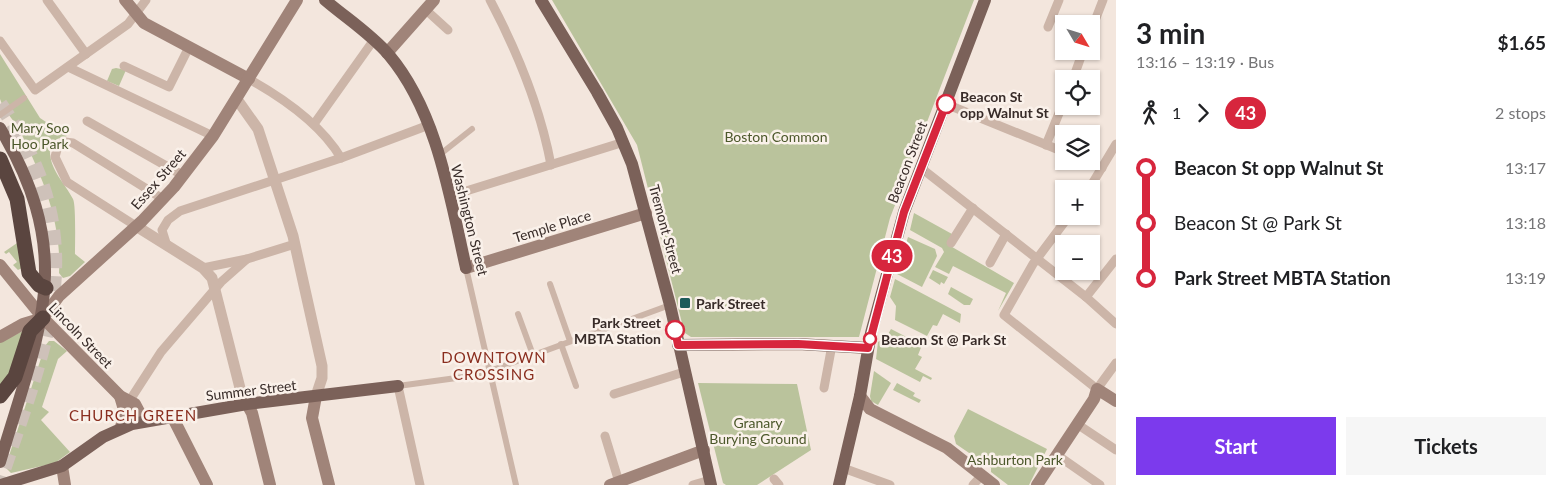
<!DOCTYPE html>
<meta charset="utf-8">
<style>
:root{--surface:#fff;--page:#f6f6f6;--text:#202124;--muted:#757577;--accent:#7c3aed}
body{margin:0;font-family:Lato,sans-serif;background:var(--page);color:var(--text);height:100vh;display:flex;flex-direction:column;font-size:19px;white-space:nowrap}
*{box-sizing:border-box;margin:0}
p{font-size:16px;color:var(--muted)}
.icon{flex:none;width:28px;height:28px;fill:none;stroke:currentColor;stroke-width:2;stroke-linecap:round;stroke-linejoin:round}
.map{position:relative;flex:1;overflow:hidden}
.details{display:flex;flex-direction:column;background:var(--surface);width:450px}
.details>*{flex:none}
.badge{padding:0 10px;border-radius:16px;font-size:18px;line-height:32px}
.needle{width:32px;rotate:128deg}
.controls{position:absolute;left:1055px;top:15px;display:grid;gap:10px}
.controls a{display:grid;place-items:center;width:45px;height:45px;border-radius:0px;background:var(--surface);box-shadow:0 1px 4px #0004;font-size:25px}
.map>.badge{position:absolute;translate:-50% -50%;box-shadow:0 0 0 2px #fff}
.legs{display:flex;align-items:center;gap:8px;height:55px;padding:0 20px;font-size:16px}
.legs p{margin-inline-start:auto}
.headline{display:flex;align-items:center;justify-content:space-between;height:85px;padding:0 20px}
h1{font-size:28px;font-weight:700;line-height:38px}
.primary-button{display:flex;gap:10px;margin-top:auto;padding:10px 20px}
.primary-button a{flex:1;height:58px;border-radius:0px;background:var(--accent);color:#fff;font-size:20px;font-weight:700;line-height:58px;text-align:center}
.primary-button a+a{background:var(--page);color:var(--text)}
ul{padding:0 20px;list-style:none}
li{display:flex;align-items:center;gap:18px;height:55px;font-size:19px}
li i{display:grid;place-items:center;width:8px;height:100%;margin:0 6px;background:currentColor}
li i::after{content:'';width:12px;height:12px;margin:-6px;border:4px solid;border-radius:50%;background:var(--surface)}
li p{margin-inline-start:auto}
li:first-child i{background:linear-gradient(#0000 50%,currentColor 0)}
li:last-child i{background:linear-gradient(currentColor 50%,#0000 0)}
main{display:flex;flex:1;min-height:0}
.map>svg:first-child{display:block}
.green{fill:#bac39c}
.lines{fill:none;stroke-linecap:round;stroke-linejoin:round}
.motorway-tunnel{stroke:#cec1b9;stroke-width:15;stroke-dasharray:15 8;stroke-linecap:butt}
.pedestrian{stroke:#ccb5a8;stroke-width:6}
.minor{stroke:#ccb5a8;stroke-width:9}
.tertiary{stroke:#ccb5a8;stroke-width:11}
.secondary{stroke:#a08479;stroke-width:12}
.primary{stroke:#7b6159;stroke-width:12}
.motorway{stroke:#5a453f;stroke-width:15}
.line-1-casing{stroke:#fff;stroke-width:11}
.line-1{stroke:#d7263d;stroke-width:8}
.stop-1-dot{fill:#fff;stroke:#d7263d;stroke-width:2.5}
.poi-dot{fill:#1c5b5a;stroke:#faf1ea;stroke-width:2}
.labels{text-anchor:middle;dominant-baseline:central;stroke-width:5;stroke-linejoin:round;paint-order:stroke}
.stop-label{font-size:14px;font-weight:bold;fill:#382c29;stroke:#faf1ea;text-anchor:start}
.park-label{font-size:14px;fill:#4c582b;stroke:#faf1ea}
.street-label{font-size:14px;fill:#382c29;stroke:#faf1ea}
.poi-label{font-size:14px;font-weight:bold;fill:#382c29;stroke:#faf1ea;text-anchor:start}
.neighbourhood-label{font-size:15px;letter-spacing:1px;fill:#8a2e1f;stroke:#faf1ea}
</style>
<main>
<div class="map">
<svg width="1116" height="485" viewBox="0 0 1116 485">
<rect width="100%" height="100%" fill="#f3e6dd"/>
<!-- green -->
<g class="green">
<path d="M552,0H974L890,218L859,337H691L685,333L683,327L637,145Z"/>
<path d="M0,54L40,118L67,136L57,139L50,146C48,169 64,181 73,199C76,204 75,244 75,254L85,262L70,276L63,278L59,273C62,222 42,176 20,131C15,121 3,110 0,99C0,86 0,67 0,54Z"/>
<path d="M116,68L126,70L119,86L107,81L112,69Z"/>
<path d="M914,213L952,234L947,244L1014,283L998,311L1006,293L953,266L949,274L935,267L944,252L942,248L910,230Z"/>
<path d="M908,237L935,249L937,256L922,287L897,274Z"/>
<path d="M20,241L22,268L18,270L13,265L17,262L9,252L6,254L4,252Z"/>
<path d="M933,270L948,277L944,284L941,282L940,285L929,278Z"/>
<path d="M895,279L961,314L960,323L943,314L937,326L933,325L927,336L895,320L896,306L890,297Z"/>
<path d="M951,287L973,299L970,305H964L948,294Z"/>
<path d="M891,329L922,345L918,355L922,357L915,369L932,378L931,380L923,376L920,382L876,359L878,342L887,336Z"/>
<path d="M21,332H24L11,374L0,390V342Z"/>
<path d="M49,341H54L67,351L58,359L42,407L49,412L41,420L70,452L55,463L11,473L6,468L8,459L45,346Z"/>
<path d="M874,371L891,383L878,405L871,401L870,396Z"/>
<path d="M698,383L797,384L811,450L757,485H726L723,483Z"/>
<path d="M897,383L915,393L913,396L921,400L919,403L893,390Z"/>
<path d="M968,409L1047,449L1029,485H1008L991,472V468L956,444L954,436Z"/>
</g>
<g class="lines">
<!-- motorway-tunnel -->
<path class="motorway-tunnel" d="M0,104C95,240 47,339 0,480"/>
<!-- pedestrian -->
<g class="pedestrian">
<path d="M0,115L24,98"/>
<path d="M438,156L472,129"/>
<path d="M466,268L516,485"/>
<path d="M550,284L570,341"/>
<path d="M518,314L533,355"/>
<path d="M561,344L576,386"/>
<path d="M398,386L471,376L490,371L670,305"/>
</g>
<!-- minor -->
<g class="minor">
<path d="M47,0L86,54"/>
<path d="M490,0C518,53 540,106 551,165"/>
<path d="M426,10L448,30"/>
<path d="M1048,27L1059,0"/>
<path d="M1091,31L1103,0"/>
<path d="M0,41L35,90L128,24L146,0"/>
<path d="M124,66L169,87L189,47"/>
<path d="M68,67L213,136"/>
<path d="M249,79C283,98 321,124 341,158"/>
<path d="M1073,79L1083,51"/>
<path d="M946,104L1064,152"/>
<path d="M87,121L184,176"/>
<path d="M314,124L373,41"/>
<path d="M1046,145L1064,101"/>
<path d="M1085,161L1102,168"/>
<path d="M921,168L1086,297L1116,324"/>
<path d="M1089,189L1116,144"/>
<path d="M450,196L624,142"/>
<path d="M1069,216L1033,264L1004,315L1097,389L1116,363"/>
<path d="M136,226L67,182L55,157L58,146L65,142L73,143L163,199"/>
<path d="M951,243L973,208"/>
<path d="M167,246L162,230L168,220L180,211L341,158L429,125"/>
<path d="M990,263L1006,234"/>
<path d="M203,268L247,259L295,244"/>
<path d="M1086,297L1116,259"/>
<path d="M398,386L420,485"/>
<path d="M824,388L832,345"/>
<path d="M614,394L684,372"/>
<path d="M130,400L161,352L221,282L247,259"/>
<path d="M1077,424L1116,450"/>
<path d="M605,436L619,482"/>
<path d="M1057,455L1100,485"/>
<path d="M843,468L890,485"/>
<path d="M774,479L779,485"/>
<path d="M693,485L710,480"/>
<path d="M973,485L982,475"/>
</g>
<!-- tertiary -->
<g class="tertiary">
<path d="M236,98L258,129L293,236L322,366V378L316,396"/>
<path d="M136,226L203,268L212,278L241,392L247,404"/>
</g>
<!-- secondary -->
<g class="secondary">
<path d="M125,0L144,23L249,79"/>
<path d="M387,53L434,0"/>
<path d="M0,265L43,318L120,396L135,404L144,421"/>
<path d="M466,268L646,213"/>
<path d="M0,337L23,324L43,318L59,296L142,221L174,187L213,136L297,0"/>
<path d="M120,396L125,413L121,427"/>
<path d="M316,396L312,418L329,485"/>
<path d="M860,396L870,409L947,448L994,485"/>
<path d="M247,404L252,413L270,485"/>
<path d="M172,416L207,485"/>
<path d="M62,466L65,485"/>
<path d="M610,485L704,450"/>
<path d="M1037,485L1094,399L1097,389L1116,401"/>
</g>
<!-- primary -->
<g class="primary">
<path d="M325,0C346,18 371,34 389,55C437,112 450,197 466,268"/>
<path d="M541,0L597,92L617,128L632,164L670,305L711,485"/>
<path d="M0,128C78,258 39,330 0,462"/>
<path d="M678,345L798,344L868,348"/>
<path d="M1,485L62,466L103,437L132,424L247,404L398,386"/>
<path d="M839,485L860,396L871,333L904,212L985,0"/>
</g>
<!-- motorway -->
<g class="motorway">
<path d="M0,159L17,199L29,273L39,285L46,288"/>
<path d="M0,396L15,377L30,331L43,318"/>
</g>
</g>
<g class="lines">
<!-- line-1 casing -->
<g class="line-1-casing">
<path id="line-1" d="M675,330L678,345L798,344L868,348L904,212L946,104"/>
</g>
<!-- line-1 -->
<use href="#line-1" class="line-1"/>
</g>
<!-- markers -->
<g class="stop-1-dot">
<circle cx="946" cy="104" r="9"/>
<circle cx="675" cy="330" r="9"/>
<circle cx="870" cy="339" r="6"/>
</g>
<rect class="poi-dot" x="679" y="297" width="12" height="12" rx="2.5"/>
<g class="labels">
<!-- stop labels -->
<g class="stop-label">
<text x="960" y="96">Beacon St<tspan x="960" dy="16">opp Walnut St</tspan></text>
<text x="661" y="322" text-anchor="end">Park Street<tspan x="661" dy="16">MBTA Station</tspan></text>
<text x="881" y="339">Beacon St @ Park St</text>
</g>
<!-- park labels -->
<g class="park-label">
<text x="40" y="127">Mary Soo<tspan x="40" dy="16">Hoo Park</tspan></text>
<text x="776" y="136">Boston Common</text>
<text x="758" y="422">Granary<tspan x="758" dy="16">Burying Ground</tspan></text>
<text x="1015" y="459">Ashburton Park</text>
</g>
<!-- street labels -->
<g class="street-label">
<text transform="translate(907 162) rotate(-69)">Beacon Street</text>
<text transform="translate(158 179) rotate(-49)">Essex Street</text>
<text transform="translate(470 220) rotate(76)">Washington Street</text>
<text transform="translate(552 226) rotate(-17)">Temple Place</text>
<text transform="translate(666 229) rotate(75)">Tremont Street</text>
<text transform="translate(81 335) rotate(46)">Lincoln Street</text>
<text transform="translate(251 390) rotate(-7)">Summer Street</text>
</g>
<!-- poi labels -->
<g class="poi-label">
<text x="696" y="303">Park Street</text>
</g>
<!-- neighbourhood labels -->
<g class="neighbourhood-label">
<text x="494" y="357">DOWNTOWN<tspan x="494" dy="17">CROSSING</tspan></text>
<text x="133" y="415">CHURCH GREEN</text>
</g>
</g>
</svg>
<div class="controls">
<a><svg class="needle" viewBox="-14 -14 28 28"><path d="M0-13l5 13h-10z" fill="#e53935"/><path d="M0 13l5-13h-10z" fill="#757577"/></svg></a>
<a><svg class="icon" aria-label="locate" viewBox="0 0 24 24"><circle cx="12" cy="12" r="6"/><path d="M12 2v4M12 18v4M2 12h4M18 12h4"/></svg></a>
<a><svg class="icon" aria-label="layers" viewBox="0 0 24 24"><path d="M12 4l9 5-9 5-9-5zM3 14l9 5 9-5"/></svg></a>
<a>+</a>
<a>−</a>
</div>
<b class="badge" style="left:892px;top:256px;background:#d7263d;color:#fff">43</b>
</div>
<section class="details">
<div class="headline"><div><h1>3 min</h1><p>13:16 – 13:19 · Bus</p></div><b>$1.65</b></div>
<div class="legs"><svg class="icon" aria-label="walk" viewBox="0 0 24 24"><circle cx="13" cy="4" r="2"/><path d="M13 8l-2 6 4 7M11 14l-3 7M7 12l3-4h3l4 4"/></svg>1<svg class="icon" aria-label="forward" viewBox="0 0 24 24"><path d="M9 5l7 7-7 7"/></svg><b class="badge" style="background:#d7263d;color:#fff">43</b><p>2 stops</p></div>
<ul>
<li><i style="color:#d7263d"></i><b>Beacon St opp Walnut St</b><p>13:17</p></li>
<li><i style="color:#d7263d"></i><span>Beacon St @ Park St</span><p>13:18</p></li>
<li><i style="color:#d7263d"></i><b>Park Street MBTA Station</b><p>13:19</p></li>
</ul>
<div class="primary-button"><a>Start</a><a>Tickets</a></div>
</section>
</main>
